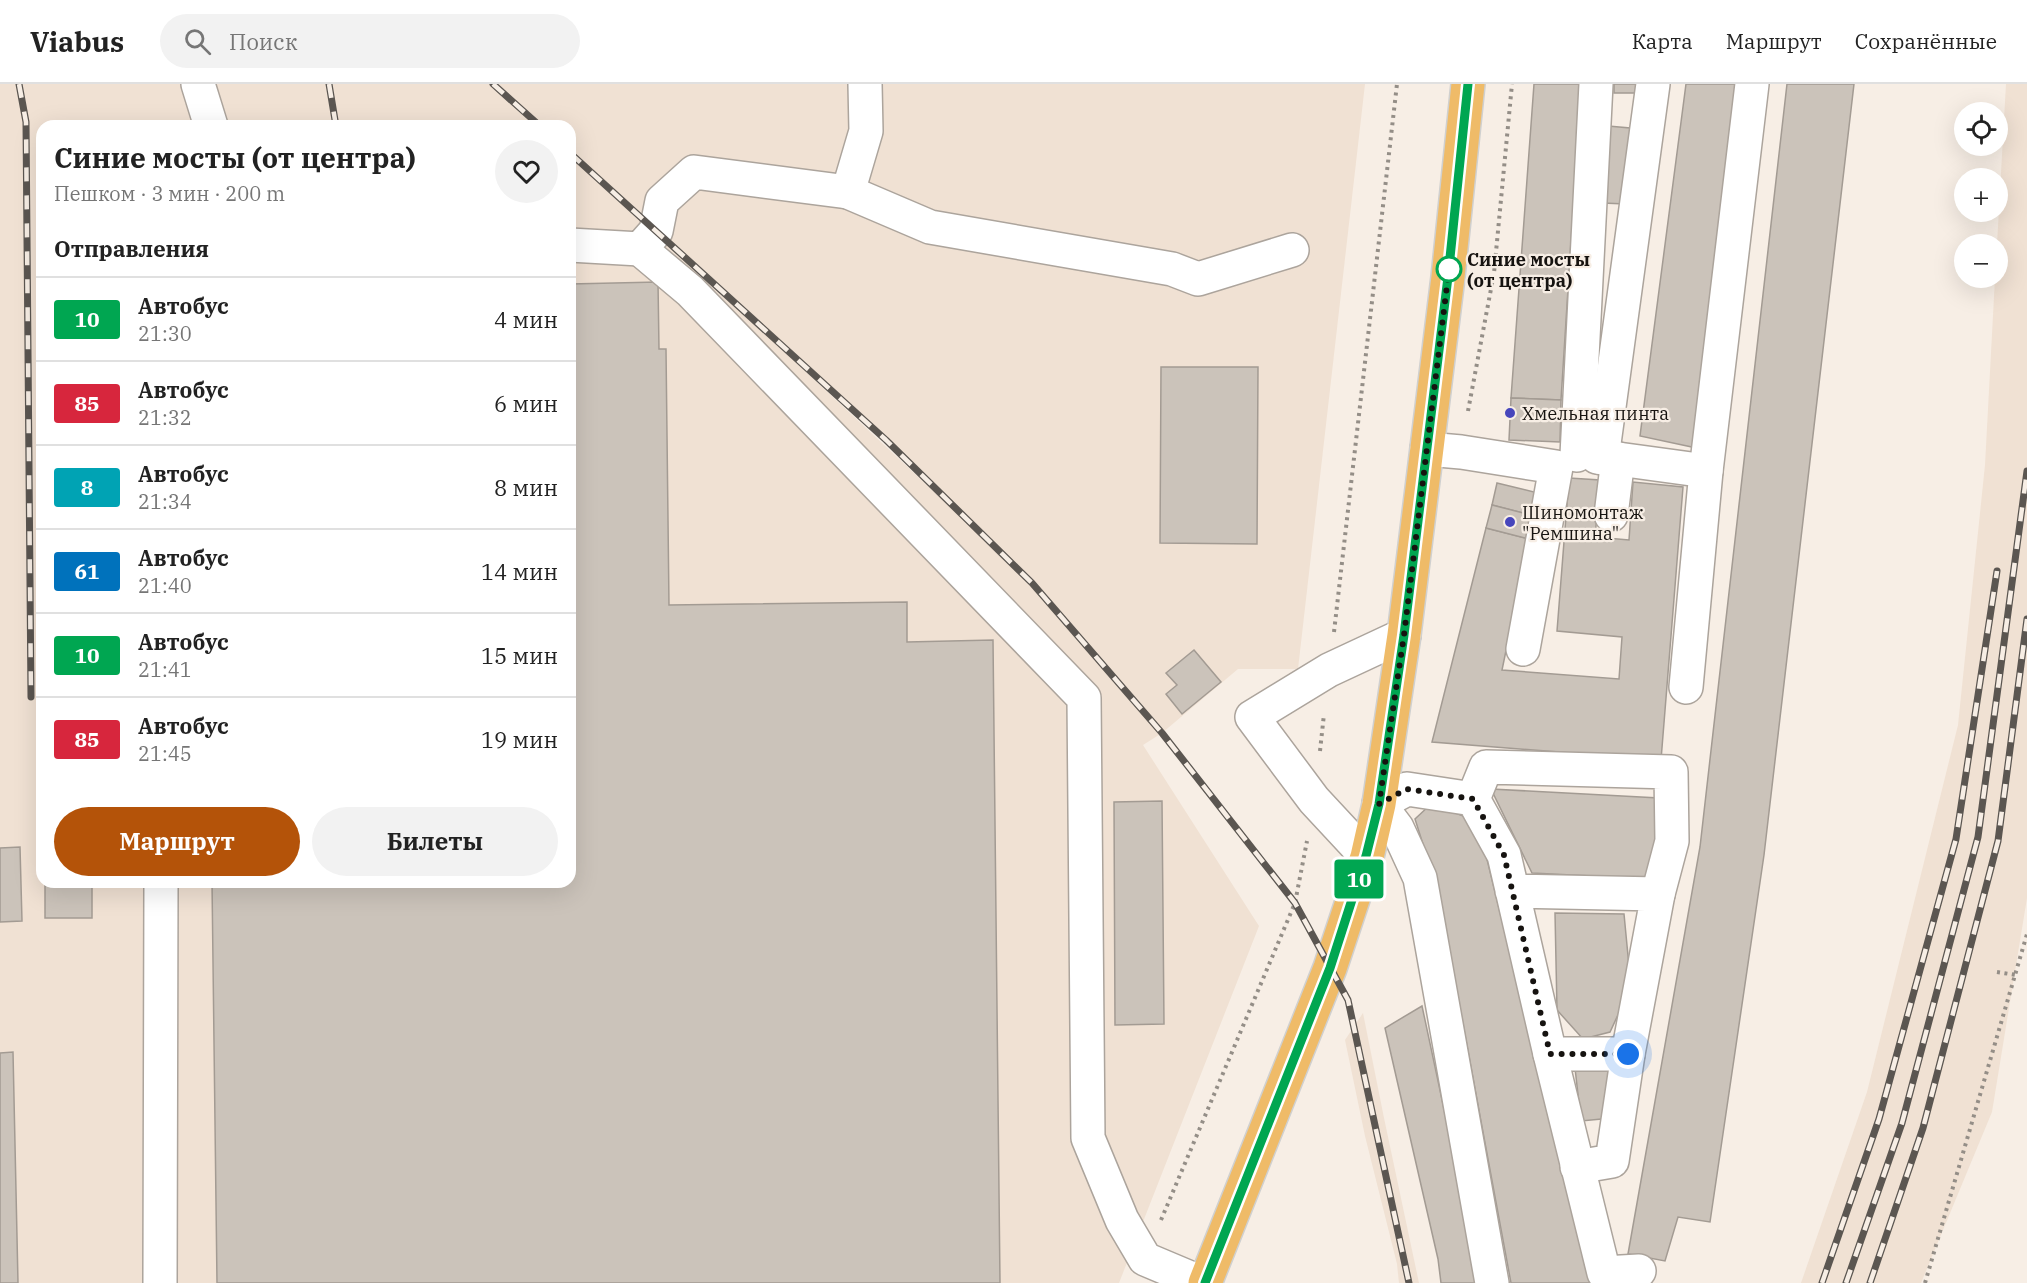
<!DOCTYPE html>
<html lang="ru">
<meta charset="utf-8">
<style>
:root{--surface:#fff;--page:#f2f2f2;--text:#222;--muted:#767676;--line:#e0e0e0;--accent:#b45309}
body{margin:0;font-family:"IBM Plex Serif",serif;background:var(--page);color:var(--text);height:100vh;display:flex;flex-direction:column;font-size:22px;white-space:nowrap}
*{box-sizing:border-box;margin:0}
p{font-size:20px;color:var(--muted)}
.icon{flex:none;width:33px;height:33px;fill:none;stroke:currentColor;stroke-width:2;stroke-linecap:round;stroke-linejoin:round}
.map{position:relative;flex:1;overflow:hidden}
.side{position:absolute;left:36px;top:36px;width:540px;height:768px;display:flex;flex-direction:column;background:var(--surface);border-radius:18px;box-shadow:0 6px 24px #0002}
.side>*{flex:none}
.badge{padding:0 12px;border-radius:4px;font-size:21px;line-height:39px}
.buttons{position:absolute;left:1954px;top:18px;display:grid;gap:12px}
.buttons a{display:grid;place-items:center;width:54px;height:54px;border-radius:50%;background:var(--surface);box-shadow:0 6px 24px #0002;font-size:30px}
.you{position:absolute;width:30px;height:30px;margin:-15px;border:4px solid #fff;border-radius:50%;background:#1a73e8;box-shadow:0 0 0 9px #1a73e833}
.map>.badge{position:absolute;translate:-50% -50%;box-shadow:0 0 0 3px #fff}
h2{padding:0 18px;font-size:22px;line-height:54px}
.round{display:grid;place-items:center;flex:none;width:63px;height:63px;border-radius:32px;background:var(--page)}
.headline{display:flex;align-items:center;justify-content:space-between;height:102px;padding:0 18px}
h1{font-size:28px;font-weight:800;line-height:45px}
.primary-button{display:flex;gap:12px;margin-top:auto;padding:12px 18px}
.primary-button a{flex:1;height:69px;border-radius:36px;background:var(--accent);color:#fff;font-size:24px;font-weight:800;line-height:69px;text-align:center}
.primary-button a+a{background:var(--page);color:var(--text)}
ul{padding:0;list-style:none}
li{display:flex;align-items:center;gap:18px;height:84px;padding:0 18px;border-top:2px solid var(--line)}
li div{flex:1}
li b{display:block;font-size:22px}
li em{font-style:normal}
li .badge{min-width:66px;font-weight:700;text-align:center}
header{display:flex;align-items:center;gap:36px;box-sizing:border-box;height:84px;padding:0 30px;background:var(--surface);border-bottom:2px solid var(--line)}
header strong{font-size:28px}
nav{display:flex;gap:33px;margin-inline-start:auto;font-size:21px}
.search{width:420px;height:54px;background:var(--page);display:flex;align-items:center;gap:15px;box-sizing:border-box;padding:0 21px;border-radius:33px;color:var(--muted);font-size:22px}
.map>svg:first-child{display:block}
.built{fill:#f0e1d3;fill-rule:evenodd}
.building{fill:#cbc3ba;stroke:#a39b93;stroke-width:1.5}
.lines{fill:none;stroke-linecap:round;stroke-linejoin:round}
.minor-casing{stroke:#aca49c;stroke-width:36}
.major-casing{stroke:#d0d0cf;stroke-width:36}
.path{stroke:#948e87;stroke-width:4;stroke-dasharray:3 4.5;stroke-linecap:butt}
.minor{stroke:#fff;stroke-width:33}
.major{stroke:#efbb68;stroke-width:33}
.rail-casing{stroke:#5b5651;stroke-width:7}
.rail{stroke:#f7eee5;stroke-width:4.5;stroke-dasharray:14;stroke-linecap:butt}
.line-casing{stroke:#fff;stroke-width:14}
.line{stroke:#00a651;stroke-width:9}
.walk{stroke:#161310;stroke-width:6;stroke-dasharray:0 10.8}
.stop-dot{fill:#fff;stroke:#00a651;stroke-width:3}
.poi-dot{fill:#4746bc;stroke:#f7eee5;stroke-width:2}
.labels{text-anchor:middle;dominant-baseline:central;stroke-width:4.5;stroke-linejoin:round;paint-order:stroke}
.stop-label{font-size:18px;font-weight:bold;fill:#161310;stroke:#f7eee5;text-anchor:start}
.poi-label{font-size:18px;fill:#161310;stroke:#f7eee5;text-anchor:start}
</style>
<header>
<strong>Viabus</strong>
<div class="search"><svg class="icon" aria-label="search" viewBox="0 0 24 24"><circle cx="10" cy="10" r="6"/><path d="M15 15l6 6"/></svg>Поиск</div>
<nav><a>Карта</a><a>Маршрут</a><a>Сохранённые</a></nav>
</header>
<div class="map">
<svg width="2027" height="1199" viewBox="0 0 2027 1199">
<rect width="100%" height="100%" fill="#f7eee5"/>
<!-- built -->
<g class="built">
<path d="M0,0H1365L1298,585H1238L1162,649L1143,661L1259,842L1119,1199H0ZM42,42H570V798H42ZM694,182L886,356L1007,476L694,183Z"/>
<path d="M2006,0H2027V814L1992,1028L1921,1199H1801L1867,1008L1958,641L1985,381L1995,194H1998L1997,160Z"/>
<path d="M1363,929L1384,1034L1419,1199H1399L1397,1180L1365,1052L1345,956Z"/>
</g>
<!-- building -->
<g class="building">
<path d="M1534,0H1581L1561,316L1511,314Z"/>
<rect x="1614" y="0" width="32" height="9"/>
<path d="M1686,0H1745L1706,366L1640,352Z"/>
<path d="M1787,0H1854L1764,771L1710,1138L1678,1133L1665,1177L1628,1170L1700,763Z"/>
<path d="M1608,42L1630,44L1625,120L1603,119Z"/>
<path d="M658,198L659,265H666L669,521L907,518V558L993,556L1000,1199H217L212,798H570V200Z"/>
<path d="M1161,283H1258L1257,460L1160,459Z"/>
<path d="M1511,314L1561,316L1560,358L1509,356Z"/>
<path d="M1569,394L1600,396L1595,453L1629,456L1633,398L1683,403L1661,676L1432,658L1486,444L1529,455L1502,586L1619,595L1622,553L1557,547Z"/>
<path d="M1497,399L1538,409L1535,432L1492,421Z"/>
<path d="M1492,421L1535,432L1529,455L1486,444Z"/>
<path d="M1194,566L1221,598L1182,630L1166,610L1177,601L1166,589Z"/>
<path d="M1491,705L1659,714L1652,795L1532,789Z"/>
<path d="M1162,717L1164,940L1115,941L1114,718Z"/>
<path d="M1431,720L1466,733L1484,763L1591,1199H1511L1439,811L1415,735Z"/>
<path d="M20,763L22,837L0,838V764Z"/>
<rect x="45" y="798" width="47" height="36"/>
<path d="M1555,829L1624,830L1631,903L1610,948L1583,955L1557,926Z"/>
<path d="M1422,922L1475,1170L1479,1199H1441L1438,1175L1385,944Z"/>
<path d="M13,968L18,1199H0V969Z"/>
<path d="M1575,984H1615L1612,1034L1581,1037Z"/>
</g>
<g class="lines">
<!-- minor casing -->
<g class="minor-casing">
<g id="minor">
<path d="M198,0L211,42"/>
<path d="M848,108L930,143L1172,185L1198,195L1292,166"/>
<path d="M570,161L640,165L656,147L662,117L694,88L848,108L866,47L865,0"/>
<path d="M640,165L690,207L1084,614L1088,1054L1122,1136L1145,1175L1202,1199"/>
<path d="M1427,365L1461,368L1556,383L1523,565"/>
<path d="M1577,371L1596,0"/>
<path d="M1597,373L1618,375L1611,431"/>
<path d="M1602,374L1653,0"/>
<path d="M1618,375L1706,387L1686,603"/>
<path d="M1706,387L1752,0"/>
<path d="M1473,715L1486,683L1671,688L1672,757L1658,810"/>
<path d="M1367,773L1314,716L1252,633L1329,586L1404,551"/>
<path d="M1550,970L1604,1189L1639,1187"/>
<path d="M1577,1083L1612,1077L1628,970"/>
<path d="M160,1199L161,798"/>
<path d="M1492,1199L1420,794L1397,744L1379,720L1407,705L1473,715L1504,771L1550,970H1628L1658,810L1512,807"/>
</g>
</g>
<!-- major casing -->
<g class="major-casing">
<path id="major" d="M1205,1199L1330,884L1367,773L1379,720L1404,551L1448,193L1468,0"/>
</g>
<!-- path -->
<g class="path">
<path d="M1468,327L1494,189L1512,0"/>
<path d="M1334,548L1397,0"/>
<path d="M1320,667L1324,630"/>
<path d="M1997,888L2016,891"/>
<path d="M1161,1136L1295,819L1307,757"/>
<path d="M1925,1199L2027,850"/>
</g>
<!-- minor -->
<use href="#minor" class="minor"/>
<!-- major -->
<use href="#major" class="major"/>
<!-- rail casing -->
<g class="rail-casing">
<g id="rail">
<path d="M19,0L26,38L31,613"/>
<path d="M329,0L336,42"/>
<path d="M493,0L540,42"/>
<path d="M570,69L886,356L1032,499L1162,649L1295,819L1348,916L1409,1199"/>
<path d="M1822,1199L1879,1035L1956,755L1997,487"/>
<path d="M1846,1199L1902,1039L1978,753L2027,387"/>
<path d="M1870,1199L1923,1044L1998,757L2027,535"/>
</g>
</g>
<!-- rail -->
<use href="#rail" class="rail"/>
</g>
<g class="lines">
<!-- line casing -->
<g class="line-casing">
<path id="line" d="M1205,1199L1330,884L1366,772L1379,720L1404,551L1448,193L1468,0"/>
</g>
<!-- line -->
<use href="#line" class="line"/>
<!-- walk -->
<path class="walk" d="M1449,185L1404,551L1379,720L1407,705L1473,715L1504,771L1550,970H1628"/>
</g>
<!-- markers -->
<circle class="stop-dot" cx="1449" cy="185" r="12"/>
<g class="poi-dot">
<circle cx="1510" cy="329" r="6"/>
<circle cx="1510" cy="438" r="6"/>
</g>
<g class="labels">
<!-- stop labels -->
<g class="stop-label">
<text x="1467" y="175">Синие мосты<tspan x="1467" dy="21">(от центра)</tspan></text>
</g>
<!-- poi labels -->
<g class="poi-label">
<text x="1522" y="329">Хмельная пинта</text>
<text x="1522" y="428">Шиномонтаж<tspan x="1522" dy="21">"Ремшина"</tspan></text>
</g>
</g>
</svg>
<div class="buttons">
<a><svg class="icon" aria-label="locate" viewBox="0 0 24 24"><circle cx="12" cy="12" r="6"/><path d="M12 2v4M12 18v4M2 12h4M18 12h4"/></svg></a>
<a>+</a>
<a>−</a>
</div>
<div class="you" style="left:1628px;top:970px"></div>
<b class="badge" style="left:1359px;top:795px;background:#00a651;color:#fff">10</b>
<section class="side">
<div class="headline"><div><h1>Синие мосты (от центра)</h1><p>Пешком · 3 мин · 200 m</p></div><a class="round"><svg class="icon" aria-label="heart" viewBox="0 0 24 24"><path d="M12 20l-8-8c-3-5 5-10 8-4 3-6 11-1 8 4z"/></svg></a></div>
<h2>Отправления</h2>
<ul>
<li><span class="badge" style="background:#00a651;color:#fff">10</span><div><b>Автобус</b><p>21:30</p></div><em>4 мин</em></li>
<li><span class="badge" style="background:#d7263d;color:#fff">85</span><div><b>Автобус</b><p>21:32</p></div><em>6 мин</em></li>
<li><span class="badge" style="background:#00a3b4;color:#fff">8</span><div><b>Автобус</b><p>21:34</p></div><em>8 мин</em></li>
<li><span class="badge" style="background:#0072bc;color:#fff">61</span><div><b>Автобус</b><p>21:40</p></div><em>14 мин</em></li>
<li><span class="badge" style="background:#00a651;color:#fff">10</span><div><b>Автобус</b><p>21:41</p></div><em>15 мин</em></li>
<li><span class="badge" style="background:#d7263d;color:#fff">85</span><div><b>Автобус</b><p>21:45</p></div><em>19 мин</em></li>
</ul>
<div class="primary-button"><a>Маршрут</a><a>Билеты</a></div>
</section>
</div>
